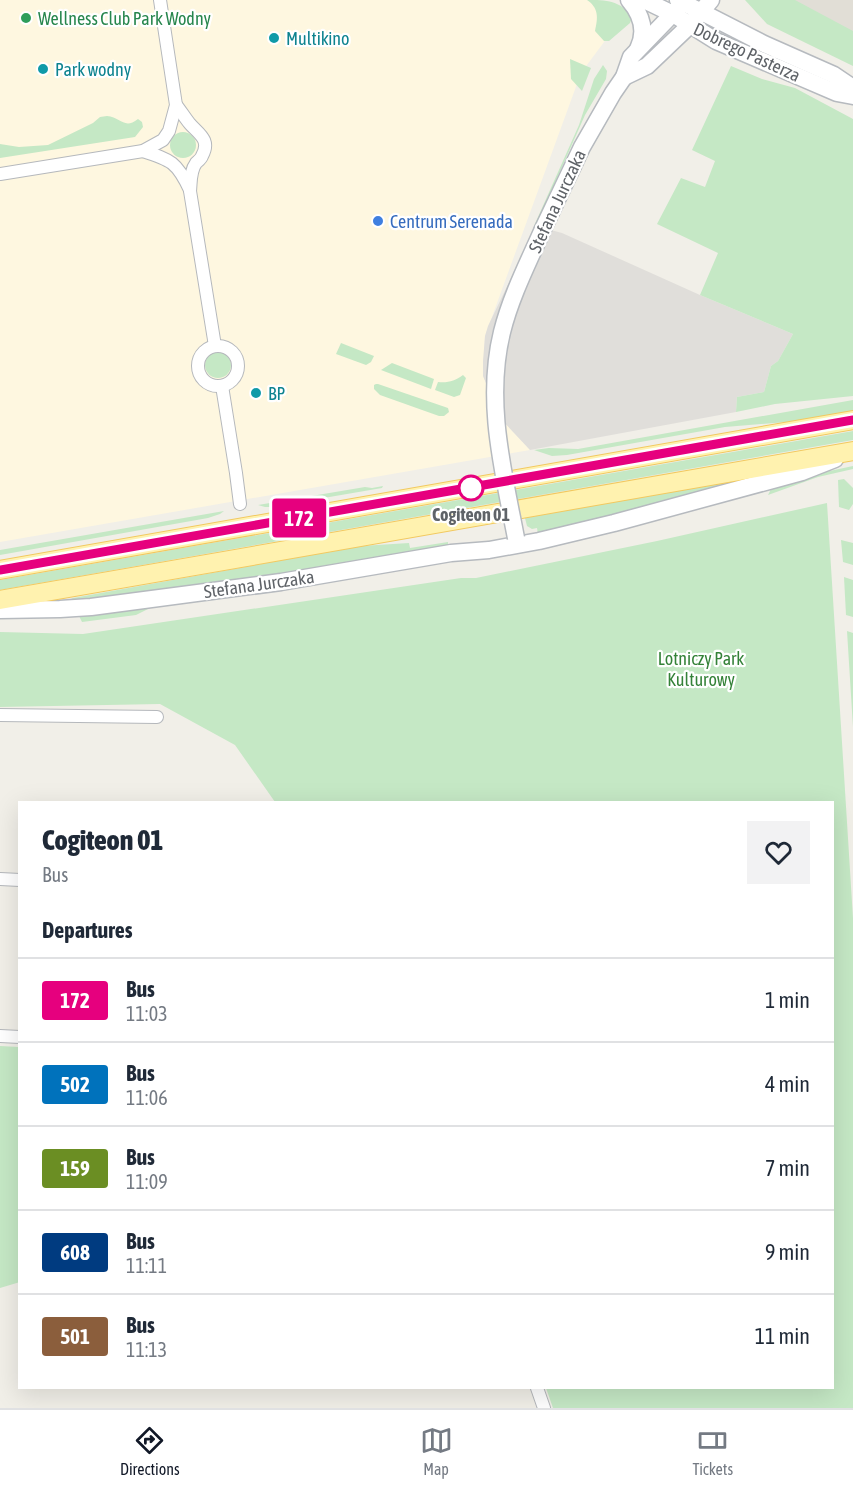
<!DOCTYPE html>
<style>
:root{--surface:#fff;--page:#f2f2f3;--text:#1f2937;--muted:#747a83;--line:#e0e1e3;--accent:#111827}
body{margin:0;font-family:"Asap Condensed",sans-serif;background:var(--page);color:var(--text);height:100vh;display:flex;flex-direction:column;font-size:22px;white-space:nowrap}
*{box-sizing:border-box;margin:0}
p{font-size:20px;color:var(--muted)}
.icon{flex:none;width:33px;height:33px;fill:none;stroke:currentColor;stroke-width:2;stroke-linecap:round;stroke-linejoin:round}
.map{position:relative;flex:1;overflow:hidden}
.sheet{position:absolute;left:18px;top:801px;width:816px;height:588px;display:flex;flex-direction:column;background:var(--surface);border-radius:0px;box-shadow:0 6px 24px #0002}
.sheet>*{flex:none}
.badge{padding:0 12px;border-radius:4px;font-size:21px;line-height:39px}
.map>.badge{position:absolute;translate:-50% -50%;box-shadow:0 0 0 3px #fff}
h2{padding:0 24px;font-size:22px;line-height:54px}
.round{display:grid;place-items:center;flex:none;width:63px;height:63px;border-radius:0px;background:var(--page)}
.overview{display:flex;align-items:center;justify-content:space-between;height:102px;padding:0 24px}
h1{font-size:28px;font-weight:800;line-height:45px}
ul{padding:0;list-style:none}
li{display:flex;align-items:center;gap:18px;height:84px;padding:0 24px;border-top:2px solid var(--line)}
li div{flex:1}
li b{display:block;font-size:22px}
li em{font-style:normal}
li .badge{min-width:66px;font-weight:700;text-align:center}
.tab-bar{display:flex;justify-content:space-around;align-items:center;height:84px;border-top:2px solid var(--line);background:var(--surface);font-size:16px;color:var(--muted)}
.tab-bar a{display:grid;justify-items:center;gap:3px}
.tab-bar .on{color:var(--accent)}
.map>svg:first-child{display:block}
.commercial{fill:#fef7e0}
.industrial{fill:#e0deda}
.education{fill:#e1ded6}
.green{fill:#c5e8c5}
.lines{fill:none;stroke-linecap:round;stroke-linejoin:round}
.street-casing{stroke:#b5b8bc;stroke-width:14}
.secondary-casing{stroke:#b6babf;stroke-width:19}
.primary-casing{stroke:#f2c960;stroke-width:20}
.street{stroke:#fff;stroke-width:12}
.secondary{stroke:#fff;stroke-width:16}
.primary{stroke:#fff2af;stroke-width:18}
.secondary-bridge-casing{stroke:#b6babf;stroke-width:19;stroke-linecap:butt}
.secondary-bridge{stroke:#fff;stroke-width:16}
.line-casing{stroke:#fff;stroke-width:14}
.line{stroke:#e6007e;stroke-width:9}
.leisure-dot{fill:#2e9e5b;stroke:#fff;stroke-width:2}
.culture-dot{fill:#0f9aa8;stroke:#fff;stroke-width:2}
.shop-dot{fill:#3f7fe0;stroke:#fff;stroke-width:2}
.stop-dot{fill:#fff;stroke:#e6007e;stroke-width:3}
.labels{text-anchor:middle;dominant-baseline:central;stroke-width:4.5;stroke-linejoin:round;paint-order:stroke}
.leisure-label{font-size:18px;fill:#27864d;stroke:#fff;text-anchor:start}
.culture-label{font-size:18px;fill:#0d838f;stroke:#fff;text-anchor:start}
.street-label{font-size:18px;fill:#5f6368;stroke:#fff}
.shop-label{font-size:18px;fill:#366cbe;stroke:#fff;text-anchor:start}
.stop-label{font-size:18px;font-weight:bold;fill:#5f6368;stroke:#fff}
.park-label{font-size:18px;fill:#348238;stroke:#fff}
</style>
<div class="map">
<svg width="853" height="1408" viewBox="0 0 853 1408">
<rect width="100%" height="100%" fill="#f1efe8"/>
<!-- commercial -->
<path class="commercial" d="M0,0H596L607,38L581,73L485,336L483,376L501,419L530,450L0,542Z"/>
<!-- industrial -->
<path class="industrial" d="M536,226L562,233L700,295L793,334L778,361L771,366L764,392L737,397L736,412L530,450L501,419L483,376V361L485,336L488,326Z"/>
<!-- education -->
<path class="education" d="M788,0H853V33Z"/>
<!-- green -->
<g class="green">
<path d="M587,0C606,0 621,0 632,18L630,23L609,41H604L595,31C598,18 599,8 587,0Z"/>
<path d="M745,0H795L853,31V66L767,24Z"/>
<path d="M570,59L591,68L582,91L571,79Z"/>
<path d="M603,65L607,71L606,79L585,115L536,226H534L579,125L594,79Z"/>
<path d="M731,66L762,79L795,88L853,119V396L775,404L736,412L737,397L764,392L771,366L778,361L793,334L700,295L718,253L657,224L681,178L705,187L715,161L692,150Z"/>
<path d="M107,116C121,117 124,130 138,119L142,122L143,127L135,137L0,158V144L19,147L48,145L93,123L100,117Z"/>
<circle cx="183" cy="145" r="13"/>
<path d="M341,343L374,356L371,362L366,365L336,354Z"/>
<circle cx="218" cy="365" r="13"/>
<path d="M392,363L434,379L431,389L381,370Z"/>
<path d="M463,375L466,378L460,395L454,397L435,390L438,382C448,383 455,381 463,375Z"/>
<path d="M376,384H378L448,408L449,412L444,416H439L380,395L374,389V385Z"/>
<path d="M853,400V411L787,422L725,427L567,455L552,456L534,450L549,448L578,449Z"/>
<path d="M853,431V440L0,590V580Z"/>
<path d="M853,466V469L818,477L768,495L772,487L806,476Z"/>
<path d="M752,477L755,480L538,534L537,528L532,529L527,526L525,518Z"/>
<path d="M844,479L853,488V504L849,510L839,507L838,480Z"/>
<path d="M383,486L382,488L271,507H265L258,505L365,487L372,488Z"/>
<path d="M827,503L853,918V1408H553L546,1388H832V802H275L235,745L160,704L0,707V632L83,634L461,578H476L657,541Z"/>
<path d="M224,511L220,514L208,518L0,555V550Z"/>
<path d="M841,540L853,543V565L843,562Z"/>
<path d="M448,542V548L308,573L70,602L71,599L73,598L361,546L409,543L410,548Z"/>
<path d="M844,577L853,580V617L846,615Z"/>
<path d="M160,603L136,615L82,622L78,614Z"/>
<path d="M847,631L853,633V727Z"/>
<path d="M0,1046L19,1047L20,1282L0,1288Z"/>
</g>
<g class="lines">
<!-- street casing -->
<g class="street-casing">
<g id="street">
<path d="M176,105C181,111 185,118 190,124C199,134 211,140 202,156C201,159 198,161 196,163C190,171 191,182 190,191L215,346"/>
<path d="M143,151C171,160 177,162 190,190"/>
<path d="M0,174L143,151L163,140L169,131L176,105L160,0"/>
<circle cx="218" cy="366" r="20"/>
<path d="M222,386L236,473L240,504"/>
<path d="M0,715L157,717"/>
<path d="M0,879L20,880"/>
<path d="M0,1036L20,1037"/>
<path d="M537,1388L544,1408"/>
</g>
</g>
<!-- secondary casing -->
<g class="secondary-casing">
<g id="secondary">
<path d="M629,0C642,15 647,31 638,49"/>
<path d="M644,0L673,14L716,41L837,93L853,96"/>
<path d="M678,0L764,44L834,75L853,88"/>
<path d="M624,77L647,66L690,25L711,0"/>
<path d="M543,229L582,147L613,93L624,77L631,57L686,0"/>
<path d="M0,610L60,609L91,607L281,582L451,553L489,550L539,541L614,523L802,472L835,459"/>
</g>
</g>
<!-- primary casing -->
<g class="primary-casing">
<g id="primary">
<path d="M0,570L853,420"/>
<path d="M0,600L853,451"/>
</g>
</g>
<!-- street -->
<use href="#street" class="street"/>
<!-- secondary -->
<use href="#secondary" class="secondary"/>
<!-- primary -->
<use href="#primary" class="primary"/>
<!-- secondary-bridge casing -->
<g class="secondary-bridge-casing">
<path id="secondary-bridge" d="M516,538C503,470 485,401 502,332C511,296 528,263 543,229"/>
</g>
<!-- secondary-bridge -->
<use href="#secondary-bridge" class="secondary-bridge"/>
</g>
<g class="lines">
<!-- line casing -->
<g class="line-casing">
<path id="line" d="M0,570L853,420"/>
</g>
<!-- line -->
<use href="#line" class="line"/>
</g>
<!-- markers -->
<circle class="leisure-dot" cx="26" cy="18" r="6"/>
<g class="culture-dot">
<circle cx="274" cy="38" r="6"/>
<circle cx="43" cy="69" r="6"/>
<circle cx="256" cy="393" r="6"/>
</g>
<circle class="shop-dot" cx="378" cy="221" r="6"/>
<circle class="stop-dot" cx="471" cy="488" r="12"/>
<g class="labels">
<!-- leisure labels -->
<g class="leisure-label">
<text x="38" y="18">Wellness Club Park Wodny</text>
</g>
<!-- culture labels -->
<g class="culture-label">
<text x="286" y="38">Multikino</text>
<text x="55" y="69">Park wodny</text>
<text x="268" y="393">BP</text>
</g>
<!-- street labels -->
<g class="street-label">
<text transform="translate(747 52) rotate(25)">Dobrego Pasterza</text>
<text transform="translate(557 201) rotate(-65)">Stefana Jurczaka</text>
<text transform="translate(259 584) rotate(-8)">Stefana Jurczaka</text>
</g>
<!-- shop labels -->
<g class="shop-label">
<text x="390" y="221">Centrum Serenada</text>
</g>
<!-- stop labels -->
<g class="stop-label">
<text x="471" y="514">Cogiteon 01</text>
</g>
<!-- park labels -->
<g class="park-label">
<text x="701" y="658">Lotniczy Park<tspan x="701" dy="21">Kulturowy</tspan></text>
</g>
</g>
</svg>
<b class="badge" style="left:299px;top:518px;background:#e6007e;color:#fff">172</b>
<section class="sheet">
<div class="overview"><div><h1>Cogiteon 01</h1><p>Bus</p></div><a class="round"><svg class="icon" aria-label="heart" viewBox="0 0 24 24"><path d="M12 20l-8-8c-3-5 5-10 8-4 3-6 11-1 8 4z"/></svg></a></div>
<h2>Departures</h2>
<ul>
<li><span class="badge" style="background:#e6007e;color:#fff">172</span><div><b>Bus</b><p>11:03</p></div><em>1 min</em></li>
<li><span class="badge" style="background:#0072bc;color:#fff">502</span><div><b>Bus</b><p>11:06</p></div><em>4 min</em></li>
<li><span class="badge" style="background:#6b8e23;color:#fff">159</span><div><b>Bus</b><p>11:09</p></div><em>7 min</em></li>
<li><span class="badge" style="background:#003b80;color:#fff">608</span><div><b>Bus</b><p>11:11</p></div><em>9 min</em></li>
<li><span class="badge" style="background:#8b5e3c;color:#fff">501</span><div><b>Bus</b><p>11:13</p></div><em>11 min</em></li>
</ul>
</section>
</div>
<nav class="tab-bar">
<a class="on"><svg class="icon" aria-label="directions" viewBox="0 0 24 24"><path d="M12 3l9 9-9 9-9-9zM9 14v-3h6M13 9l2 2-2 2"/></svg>Directions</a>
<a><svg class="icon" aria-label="map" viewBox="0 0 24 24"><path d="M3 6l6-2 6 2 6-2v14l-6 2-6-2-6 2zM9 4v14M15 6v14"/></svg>Map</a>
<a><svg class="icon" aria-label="tickets" viewBox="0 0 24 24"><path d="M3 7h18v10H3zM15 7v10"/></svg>Tickets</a>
</nav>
